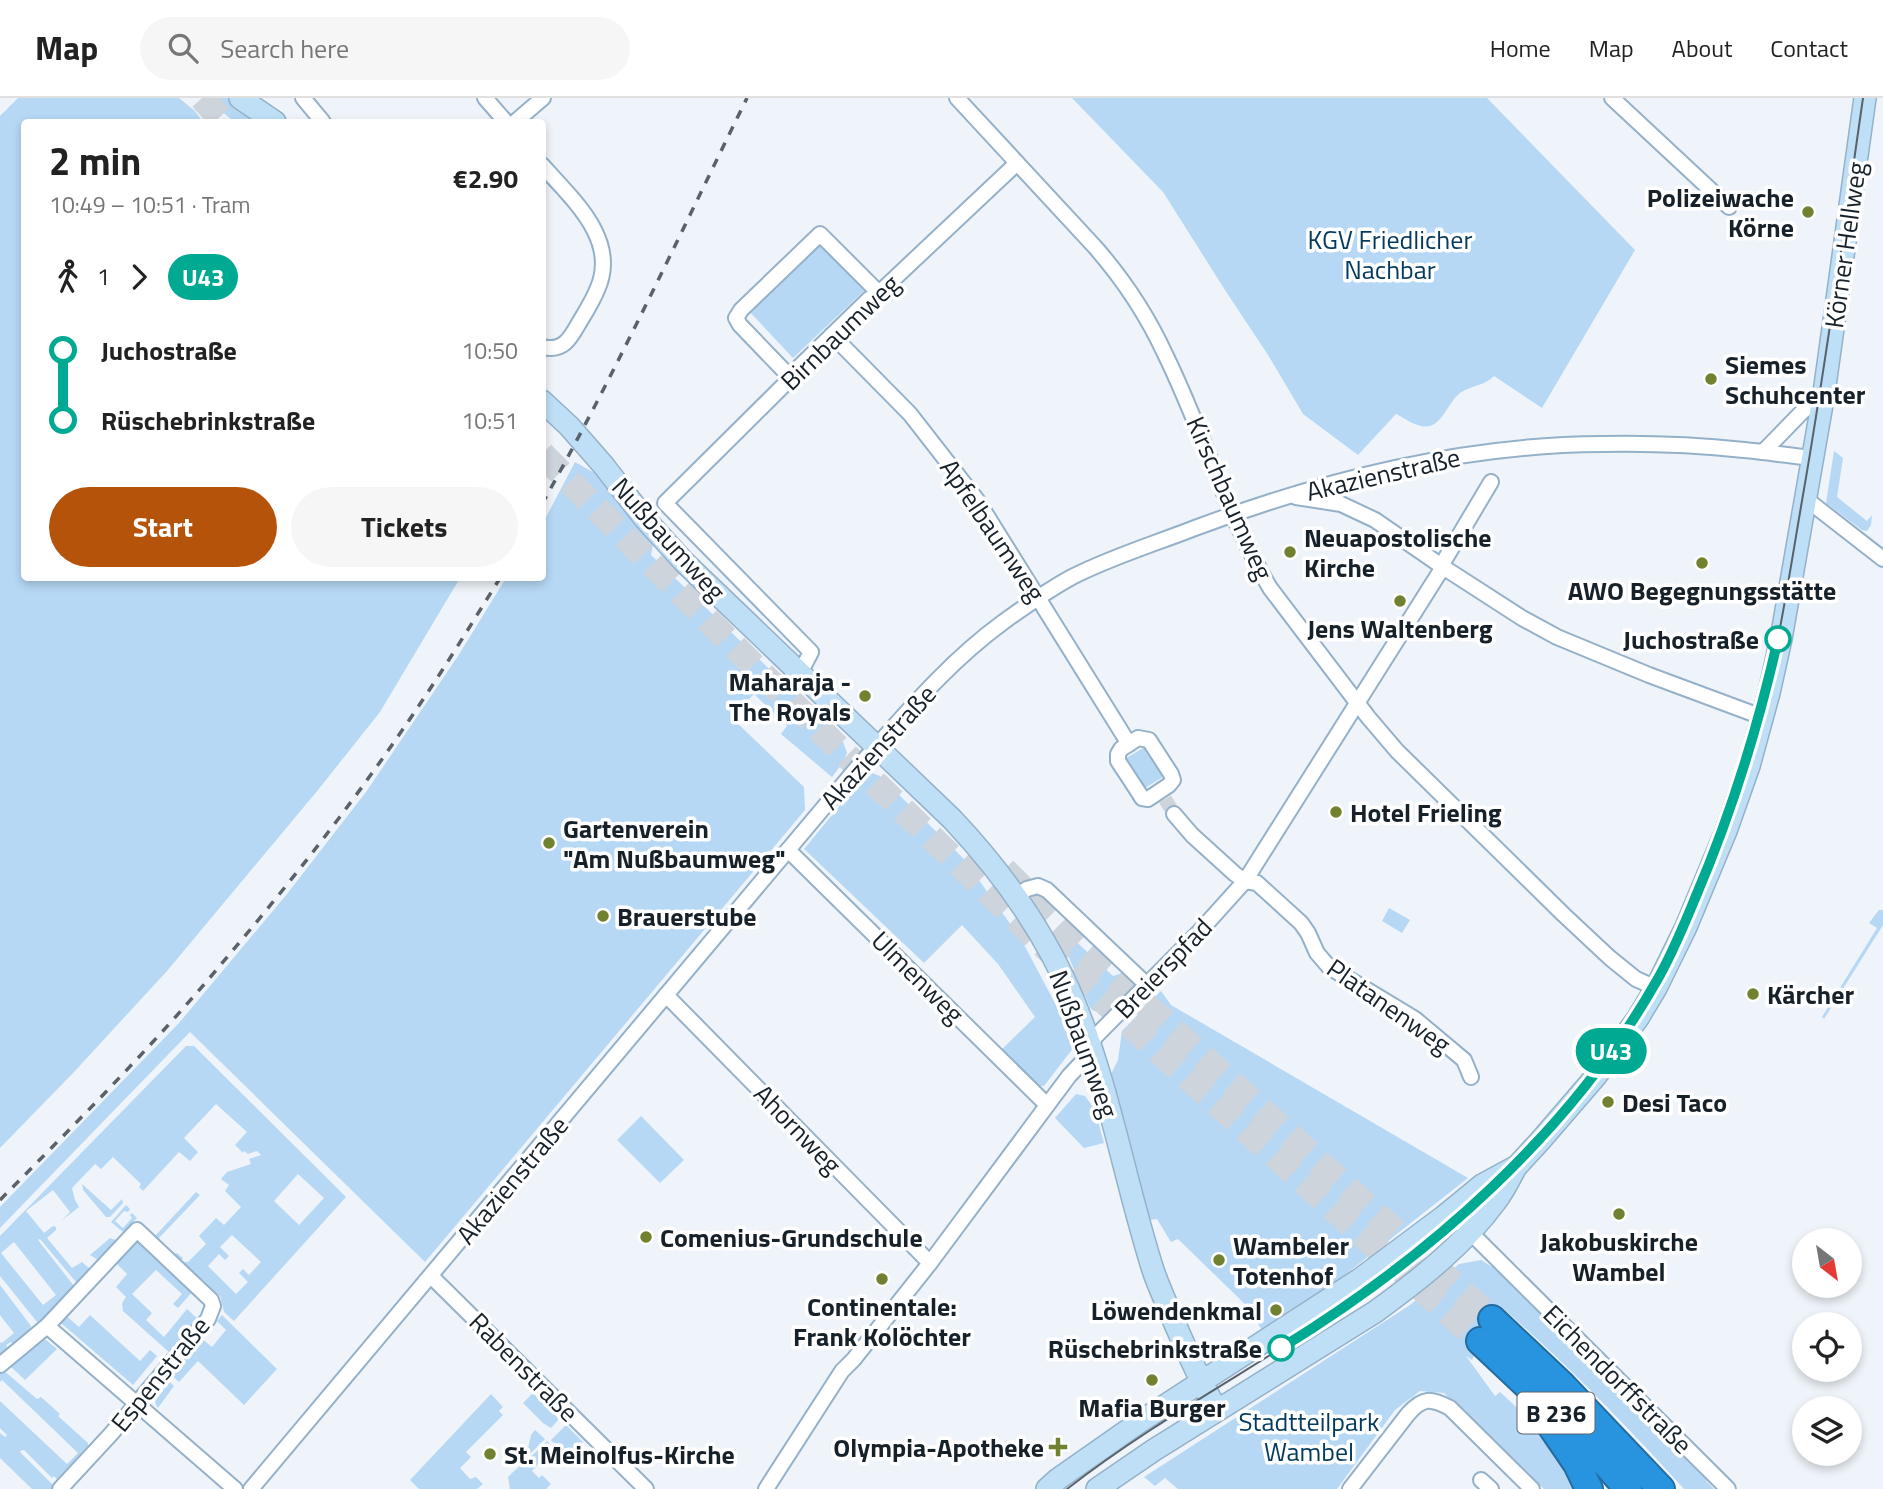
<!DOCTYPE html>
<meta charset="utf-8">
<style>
:root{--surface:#fff;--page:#f6f6f6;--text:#222;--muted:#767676;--line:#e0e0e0;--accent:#b45309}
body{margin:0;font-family:"Titillium Web",sans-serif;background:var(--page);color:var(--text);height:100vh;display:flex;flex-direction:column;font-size:26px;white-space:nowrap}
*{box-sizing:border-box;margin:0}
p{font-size:23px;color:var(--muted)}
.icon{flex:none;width:38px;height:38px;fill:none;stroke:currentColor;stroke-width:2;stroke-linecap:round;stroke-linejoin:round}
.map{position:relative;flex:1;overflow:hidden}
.panel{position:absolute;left:21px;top:21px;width:525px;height:462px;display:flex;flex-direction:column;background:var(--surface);border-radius:7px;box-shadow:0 4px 10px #0003}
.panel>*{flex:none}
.badge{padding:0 14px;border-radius:23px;font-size:24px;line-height:46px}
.needle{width:46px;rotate:149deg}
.buttons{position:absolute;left:1792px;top:1130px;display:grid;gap:14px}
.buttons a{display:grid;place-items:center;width:70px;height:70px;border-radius:50%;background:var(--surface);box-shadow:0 4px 10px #0003;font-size:35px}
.map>.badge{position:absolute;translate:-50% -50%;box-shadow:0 0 0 4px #fff}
.legs{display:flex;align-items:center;gap:10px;height:77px;padding:0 28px;font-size:23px}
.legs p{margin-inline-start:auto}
.overview{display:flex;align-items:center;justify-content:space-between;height:119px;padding:0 28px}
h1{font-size:38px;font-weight:700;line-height:52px}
.button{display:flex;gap:14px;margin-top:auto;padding:14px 28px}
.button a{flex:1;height:80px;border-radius:42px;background:var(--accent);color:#fff;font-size:28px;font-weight:700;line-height:80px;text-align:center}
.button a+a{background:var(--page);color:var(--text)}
ul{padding:0 28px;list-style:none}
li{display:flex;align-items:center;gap:24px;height:70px;font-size:26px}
li i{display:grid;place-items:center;width:10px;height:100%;margin:0 9px;background:currentColor}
li i::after{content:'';width:18px;height:18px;margin:-9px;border:5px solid;border-radius:50%;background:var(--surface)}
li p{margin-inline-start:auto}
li:first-child i{background:linear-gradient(#0000 50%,currentColor 0)}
li:last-child i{background:linear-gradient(currentColor 50%,#0000 0)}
header{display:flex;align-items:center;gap:42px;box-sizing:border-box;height:98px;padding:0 35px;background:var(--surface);border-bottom:2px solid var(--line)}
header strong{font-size:33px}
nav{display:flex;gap:38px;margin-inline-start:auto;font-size:24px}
.search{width:490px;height:63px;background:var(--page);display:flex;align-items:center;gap:18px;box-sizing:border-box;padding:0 24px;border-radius:38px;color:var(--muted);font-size:26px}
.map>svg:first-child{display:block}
.green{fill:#b6d8f5;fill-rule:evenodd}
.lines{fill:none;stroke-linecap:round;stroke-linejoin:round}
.street-tunnel{stroke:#ced4db;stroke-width:14;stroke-dasharray:14 7;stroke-linecap:butt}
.highway-tunnel{stroke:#ced4db;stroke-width:26;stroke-dasharray:26 13;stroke-linecap:butt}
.street-casing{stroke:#94b1c9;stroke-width:18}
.secondary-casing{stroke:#94b1c9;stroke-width:24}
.highway-casing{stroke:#226ca0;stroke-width:30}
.street{stroke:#fff;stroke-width:14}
.secondary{stroke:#bedff5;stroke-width:21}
.highway{stroke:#2894df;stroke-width:26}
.tram{stroke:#59626a;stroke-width:2}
.rail{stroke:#59626a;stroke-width:3.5;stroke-dasharray:9 9;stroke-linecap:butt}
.line-1-casing{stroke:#fff;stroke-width:16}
.line-1{stroke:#00a991;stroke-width:10}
.poi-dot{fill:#708130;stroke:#fff;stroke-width:2.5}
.stop-1-dot{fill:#fff;stroke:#00a991;stroke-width:3.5}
.labels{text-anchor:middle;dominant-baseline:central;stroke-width:7;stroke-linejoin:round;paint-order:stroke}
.shield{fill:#fff;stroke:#5c646a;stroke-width:2}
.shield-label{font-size:24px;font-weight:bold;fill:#16212a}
.poi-label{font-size:26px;font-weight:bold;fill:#16212a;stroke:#fff;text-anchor:start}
.park-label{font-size:26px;fill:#043a5d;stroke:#fff}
.street-label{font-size:26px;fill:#16212a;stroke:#fff}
.stop-label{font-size:26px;font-weight:bold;fill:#16212a;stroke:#fff;text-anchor:end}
</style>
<header>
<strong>Map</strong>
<div class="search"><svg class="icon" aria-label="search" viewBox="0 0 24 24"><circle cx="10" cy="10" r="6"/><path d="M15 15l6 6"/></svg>Search here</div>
<nav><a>Home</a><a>Map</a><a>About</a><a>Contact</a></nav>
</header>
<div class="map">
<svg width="1883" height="1391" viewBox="0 0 1883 1391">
<rect width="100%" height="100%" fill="#eff4fa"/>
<!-- green -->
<g class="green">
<path d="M18,0H179L195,13L203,24H24V480H460L380,614L318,692L167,873L74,974L0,1050V18Z"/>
<path d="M211,0H227L265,24H235L213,7Z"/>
<path d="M1072,0H1487L1635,152L1542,310L1494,278C1485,288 1471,287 1460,295C1447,305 1441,333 1421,328C1412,326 1404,320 1396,316L1358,357L1303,316L1268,257L1225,192L1163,94Z"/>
<path d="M821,140L868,189L793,260L748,212Z"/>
<path d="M1834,353L1843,360L1837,399L1867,423L1872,417L1871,427L1867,433L1862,432L1826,405Z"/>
<path d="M575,364L600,378L653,447L651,457L842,641L847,655L842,666L832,679L781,636L787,628L754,596L731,619L804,689L805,712L425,1164L190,934L0,1130V1109L179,925L287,796L366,694L458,558L506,480H542L543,425Z"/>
<path d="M1145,649L1163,679L1145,690L1126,660Z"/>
<path d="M872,675L880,678L963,760L1021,841L1065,924L1063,928L1074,949L1044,988H1037L1001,952L1035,919L998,866L962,827L924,865L804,751L861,682Z"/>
<path d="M1389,810L1410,822L1402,835L1382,823Z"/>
<path d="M1879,812H1883V827L1824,921L1822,919L1877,830L1869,825Z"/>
<path d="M1067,835L1113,878L1126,874L1134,882L1104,913H1094L1090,910L1060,838Z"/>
<path d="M1161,893L1171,907L1468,1080L1346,1176L1261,1231L1250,1211L1178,1141L1171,1144L1157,1121L1148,1122L1109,980L1118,962L1122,933Z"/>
<path d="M186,948H194L346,1099L234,1223L224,1214L220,1198L174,1156L177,1155L183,1160L182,1162L184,1164H188L206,1146L199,1138L216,1120L224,1127L241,1109L225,1093L229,1087L221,1081L227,1074L251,1066L249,1061L261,1057L257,1053L248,1056L244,1053L243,1055L235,1047L247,1034L216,1006L184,1040L198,1054L190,1063L179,1054L143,1093L139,1089L141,1086L113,1059L101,1071L95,1066L72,1090L75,1102L79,1109L61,1123L70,1114L53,1092L26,1113L44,1135L53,1128L56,1129V1132L47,1140L72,1170L82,1164L90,1171L76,1184L40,1141L38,1142L74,1188L40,1224H37L0,1178V1138ZM298,1076L324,1100L299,1127L274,1103ZM232,1137L261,1164L249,1177L243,1171L239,1175L248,1184L236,1196L208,1168L219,1156L225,1162L229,1158L220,1149ZM14,1144L56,1197L43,1207L1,1155Z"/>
<path d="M1076,996L1085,998L1095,1012L1104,1045L1084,1050L1055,1020Z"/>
<path d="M641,1018L684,1062L660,1085L617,1042Z"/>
<path d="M82,1086L111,1112L122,1101L123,1105L110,1119H106L83,1092Z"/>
<path d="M196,1094L200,1097L158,1141L155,1138Z"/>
<path d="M126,1107L130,1111L128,1114L124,1113L115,1123L123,1130L132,1120L130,1117L132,1115L137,1120L123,1134L111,1124Z"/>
<path d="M110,1140L116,1142L98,1162L90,1157Z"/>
<path d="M135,1143H140L194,1192L178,1210L173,1206L182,1196L156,1172L132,1196L152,1215L146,1222L164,1239L187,1211L200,1223L170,1255L123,1213L122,1205L126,1199L116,1189L127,1176L114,1163Z"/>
<path d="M1481,1162L1494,1170L1568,1240L1709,1380L1706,1383L1714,1391H1684C1625,1326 1565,1264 1499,1207L1472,1262L1466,1258L1495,1298L1500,1294L1554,1344L1579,1391H1544L1541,1388L1538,1390L1444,1295L1420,1293L1395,1312L1337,1391H1178L1165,1380L1155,1388L1144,1379L1410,1207L1459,1166Z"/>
<path d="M0,1187L31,1228L30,1232L13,1246L11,1244L6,1247L8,1250L0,1257V1244L2,1245L14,1235L0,1217Z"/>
<path d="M64,1216L79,1229L90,1217L140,1263L150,1252L157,1258L133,1287L61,1225Z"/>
<path d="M222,1217L277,1271L244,1307L198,1263L179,1284L172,1278L201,1240L212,1249L226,1232L217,1223Z"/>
<path d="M40,1241L46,1242L57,1251L25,1282L8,1266Z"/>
<path d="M3,1272L37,1301L41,1299L60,1316L58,1318L88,1345V1347L92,1350L59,1384L54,1378L52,1380L24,1352L20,1353L21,1355L55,1389L53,1391H32L0,1360V1335L5,1339L7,1337L0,1330V1303L67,1366L78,1355L2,1282L0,1284V1275Z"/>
<path d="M168,1282L174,1288L158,1310C150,1299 161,1291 168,1282Z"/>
<path d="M533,1295L559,1321L551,1330L543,1325L523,1305Z"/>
<path d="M491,1296L503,1309L499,1313L503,1317L466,1354L471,1359L460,1370L470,1381L476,1379L483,1386L477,1391H419L410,1382Z"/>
<path d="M566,1327L583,1344L572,1364L564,1363L568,1359L551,1342Z"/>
<path d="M535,1332L545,1341L526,1360L531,1337Z"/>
<path d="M547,1343L563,1359L558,1364L547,1355L532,1373L539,1380L542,1377L551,1386L546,1391H510L508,1379C521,1366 535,1356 547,1343Z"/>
</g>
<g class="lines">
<!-- street-tunnel -->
<path class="street-tunnel" d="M1165,701L1174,716"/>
<!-- highway-tunnel -->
<g class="highway-tunnel">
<path d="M202,0L224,24"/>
<path d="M542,356L765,579L1066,869L1480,1243"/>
<path d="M1004,772L1085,852L1492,1221"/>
</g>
<!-- street casing -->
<g class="street-casing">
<g id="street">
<path d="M303,0L323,24"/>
<path d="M485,0L506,24"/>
<path d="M957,0L1095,149C1123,181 1147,217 1165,256C1203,333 1226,416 1270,490L1368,619L1397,653L1564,817L1610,860L1636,881L1656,890"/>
<path d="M1612,0L1729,109"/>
<path d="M515,24L543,0"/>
<path d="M542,67C572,101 620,142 597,192C592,204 585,215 579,225C570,241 563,254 542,249"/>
<path d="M832,237L910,316L977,402L1129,646"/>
<path d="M791,280L740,227L736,220L741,212L820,136L879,195"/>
<path d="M1763,354L1801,315L1824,295"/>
<path d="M1296,399L1341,406L1375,422L1443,469L1522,520L1557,539L1649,577L1762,619"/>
<path d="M1806,401L1883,461"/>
<path d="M1441,468L1491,384"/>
<path d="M800,575L811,554L665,405L791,280L796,272L869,201L879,195L1017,65"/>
<path d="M1138,640L1149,642L1171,676L1173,682L1169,687L1148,701L1142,700L1139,695L1118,663V656L1121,651Z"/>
<path d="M1174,716L1192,737L1235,776L1245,783L1257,785L1301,825L1308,835L1317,855L1329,869L1415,921L1464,962L1471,979"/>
<path d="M788,752L1047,1007"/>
<path d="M1016,798L1027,791L1038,788L1047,792L1147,887"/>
<path d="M666,897L930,1165"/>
<path d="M1443,1119L1458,1124L1470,1134L1728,1391"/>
<path d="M431,1178L646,1391"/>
<path d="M47,1228L235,1391"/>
<path d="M0,1267L47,1228L137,1132L211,1202L213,1208L208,1221L111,1336L60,1391"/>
<path d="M1481,1382L1491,1391"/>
<path d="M251,1391L856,671C902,620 946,566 1002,525C1024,509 1048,492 1072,479C1111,459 1154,446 1195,430C1326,381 1461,347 1602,346C1650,345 1697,347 1744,352C1767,354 1790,358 1813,360"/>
<path d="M766,1391L842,1273L854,1261L930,1165L1069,978L1087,959L1095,939L1199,834L1245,783L1443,469"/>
<path d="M1350,1391L1408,1316C1423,1299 1431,1300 1450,1310L1532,1391"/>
</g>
</g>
<!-- secondary casing -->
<g class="secondary-casing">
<g id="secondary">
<path d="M240,0L275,24"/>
<path d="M542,303L569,328L604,368L645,421L684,464L952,721C1003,775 1047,837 1075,906C1110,992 1125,1084 1153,1172C1159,1190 1168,1208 1175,1226C1188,1255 1200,1284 1217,1312"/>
<path d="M1047,1391L1058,1381L1138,1325L1360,1181L1443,1119L1482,1087L1517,1068L1540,1043L1596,978L1638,920L1656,890L1686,829L1726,733L1749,668L1769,595L1781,541L1824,295L1865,0"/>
<path d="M1097,1391L1154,1352L1375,1214C1419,1182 1464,1147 1496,1103C1504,1093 1510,1080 1516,1069"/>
</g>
</g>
<!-- highway casing -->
<g class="highway-casing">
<g id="highway">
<path d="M1492,1221L1563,1288L1661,1391"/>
<path d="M1480,1243L1583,1340L1628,1391"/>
<path d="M1549,1325L1577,1366L1589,1391"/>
</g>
</g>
<!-- street -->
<use href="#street" class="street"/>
<!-- secondary -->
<use href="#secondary" class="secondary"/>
<!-- highway -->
<use href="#highway" class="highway"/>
<!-- tram -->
<path class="tram" d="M1067,1391C1184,1300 1321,1238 1434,1142C1519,1069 1601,983 1656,885C1673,855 1686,823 1699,792C1722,737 1743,681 1759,623C1779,549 1790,472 1803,397C1826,265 1844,132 1863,0"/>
<!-- rail -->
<g class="rail">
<path d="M542,406C616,274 680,136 747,0"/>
<path d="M0,1102C78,1023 157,944 228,858C290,785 349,710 403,631C437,582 469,530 500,480"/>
</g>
</g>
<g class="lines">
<!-- line-1 casing -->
<g class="line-1-casing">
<path id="line-1" d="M1281,1250C1428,1160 1570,1035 1656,884C1672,857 1684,827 1696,798C1732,714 1758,629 1778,541"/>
</g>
<!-- line-1 -->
<use href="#line-1" class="line-1"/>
</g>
<!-- markers -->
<g class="poi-dot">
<circle cx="1808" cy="114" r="7"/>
<circle cx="1711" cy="281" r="7"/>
<circle cx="1290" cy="454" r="7"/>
<circle cx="1702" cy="465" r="7"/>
<circle cx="1400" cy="503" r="7"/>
<circle cx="865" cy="598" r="7"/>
<circle cx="1336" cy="714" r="7"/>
<circle cx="549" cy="745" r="7"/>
<circle cx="603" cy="818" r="7"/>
<circle cx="1753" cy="896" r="7"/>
<circle cx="1608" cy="1004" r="7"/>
<circle cx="1619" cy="1116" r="7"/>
<circle cx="646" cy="1139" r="7"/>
<circle cx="1219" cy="1162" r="7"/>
<circle cx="882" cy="1181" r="7"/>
<circle cx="1276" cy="1212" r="7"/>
<circle cx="1152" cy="1282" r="7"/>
<path d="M1054.5 1338.5h7v7h7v7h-7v7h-7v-7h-7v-7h7z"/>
<circle cx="490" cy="1356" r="7"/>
</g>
<g class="stop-1-dot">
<circle cx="1778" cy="541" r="12"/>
<circle cx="1281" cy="1250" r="12"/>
</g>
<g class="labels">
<!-- shield labels -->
<rect class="shield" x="1517.5" y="1294.5" width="77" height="41" rx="5"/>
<g class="shield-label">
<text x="1556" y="1315">B 236</text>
</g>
<!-- poi labels -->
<g class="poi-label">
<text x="1794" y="99" text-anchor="end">Polizeiwache<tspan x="1794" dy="30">Körne</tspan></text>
<text x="1725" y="266">Siemes<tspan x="1725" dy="30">Schuhcenter</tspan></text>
<text x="1304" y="439">Neuapostolische<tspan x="1304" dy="30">Kirche</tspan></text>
<text x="1702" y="492" text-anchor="middle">AWO Begegnungsstätte</text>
<text x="1400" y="530" text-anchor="middle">Jens Waltenberg</text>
<text x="851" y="583" text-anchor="end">Maharaja -<tspan x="851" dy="30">The Royals</tspan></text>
<text x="1350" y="714">Hotel Frieling</text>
<text x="563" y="730">Gartenverein<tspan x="563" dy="30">"Am Nußbaumweg"</tspan></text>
<text x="617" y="818">Brauerstube</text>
<text x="1767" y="896">Kärcher</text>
<text x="1622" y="1004">Desi Taco</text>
<text x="660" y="1139">Comenius-Grundschule</text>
<text x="1619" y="1143" text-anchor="middle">Jakobuskirche<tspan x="1619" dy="30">Wambel</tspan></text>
<text x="1233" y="1147">Wambeler<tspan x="1233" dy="30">Totenhof</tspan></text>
<text x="882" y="1208" text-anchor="middle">Continentale:<tspan x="882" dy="30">Frank Kolöchter</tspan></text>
<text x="1262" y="1212" text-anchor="end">Löwendenkmal</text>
<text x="1152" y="1309" text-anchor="middle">Mafia Burger</text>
<text x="1044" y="1349" text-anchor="end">Olympia-Apotheke</text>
<text x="504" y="1356">St. Meinolfus-Kirche</text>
</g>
<!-- park labels -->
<g class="park-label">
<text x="1390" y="141">KGV Friedlicher<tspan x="1390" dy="30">Nachbar</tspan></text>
<text x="1309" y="1323">Stadtteilpark<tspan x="1309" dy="30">Wambel</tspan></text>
</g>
<!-- street labels -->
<g class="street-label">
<text transform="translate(1845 147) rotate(-82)">Körner Hellweg</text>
<text transform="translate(840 234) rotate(-44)">Birnbaumweg</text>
<text transform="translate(1383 376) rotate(-13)">Akazienstraße</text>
<text transform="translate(1230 400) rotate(66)">Kirschbaumweg</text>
<text transform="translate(993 432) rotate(56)">Apfelbaumweg</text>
<text transform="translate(669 441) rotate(48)">Nußbaumweg</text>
<text transform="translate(878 649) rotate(-48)">Akazienstraße</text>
<text transform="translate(1163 870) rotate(-46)">Breierspfad</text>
<text transform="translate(918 879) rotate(45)">Ulmenweg</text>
<text transform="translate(1389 908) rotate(35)">Platanenweg</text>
<text transform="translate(1084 946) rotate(70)">Nußbaumweg</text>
<text transform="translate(798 1031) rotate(46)">Ahornweg</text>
<text transform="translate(512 1082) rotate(-50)">Akazienstraße</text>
<text transform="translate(524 1269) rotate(45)">Rabenstraße</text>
<text transform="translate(160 1276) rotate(-51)">Espenstraße</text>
<text transform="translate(1618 1281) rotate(45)">Eichendorffstraße</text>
</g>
<!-- stop labels -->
<g class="stop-label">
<text x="1759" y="541">Juchostraße</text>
<text x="1262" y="1250">Rüschebrinkstraße</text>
</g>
</g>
</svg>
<div class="buttons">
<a><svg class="needle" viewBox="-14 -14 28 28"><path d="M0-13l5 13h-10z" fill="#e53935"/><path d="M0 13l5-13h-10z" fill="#767676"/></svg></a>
<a><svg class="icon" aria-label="locate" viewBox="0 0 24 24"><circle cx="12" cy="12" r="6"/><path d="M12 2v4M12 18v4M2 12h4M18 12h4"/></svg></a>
<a><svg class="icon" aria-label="layers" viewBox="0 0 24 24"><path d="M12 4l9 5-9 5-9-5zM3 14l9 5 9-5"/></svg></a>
</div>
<b class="badge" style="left:1611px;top:953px;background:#00a991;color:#fff">U43</b>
<section class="panel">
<div class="overview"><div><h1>2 min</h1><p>10:49 – 10:51 · Tram</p></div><b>€2.90</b></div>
<div class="legs"><svg class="icon" aria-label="walk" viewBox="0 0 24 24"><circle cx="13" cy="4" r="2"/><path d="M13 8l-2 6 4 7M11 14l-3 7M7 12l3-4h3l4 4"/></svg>1<svg class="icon" aria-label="forward" viewBox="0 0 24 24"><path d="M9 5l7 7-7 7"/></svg><b class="badge" style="background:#00a991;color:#fff">U43</b></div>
<ul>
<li><i style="color:#00a991"></i><b>Juchostraße</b><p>10:50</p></li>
<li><i style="color:#00a991"></i><b>Rüschebrinkstraße</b><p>10:51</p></li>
</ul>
<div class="button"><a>Start</a><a>Tickets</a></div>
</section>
</div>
